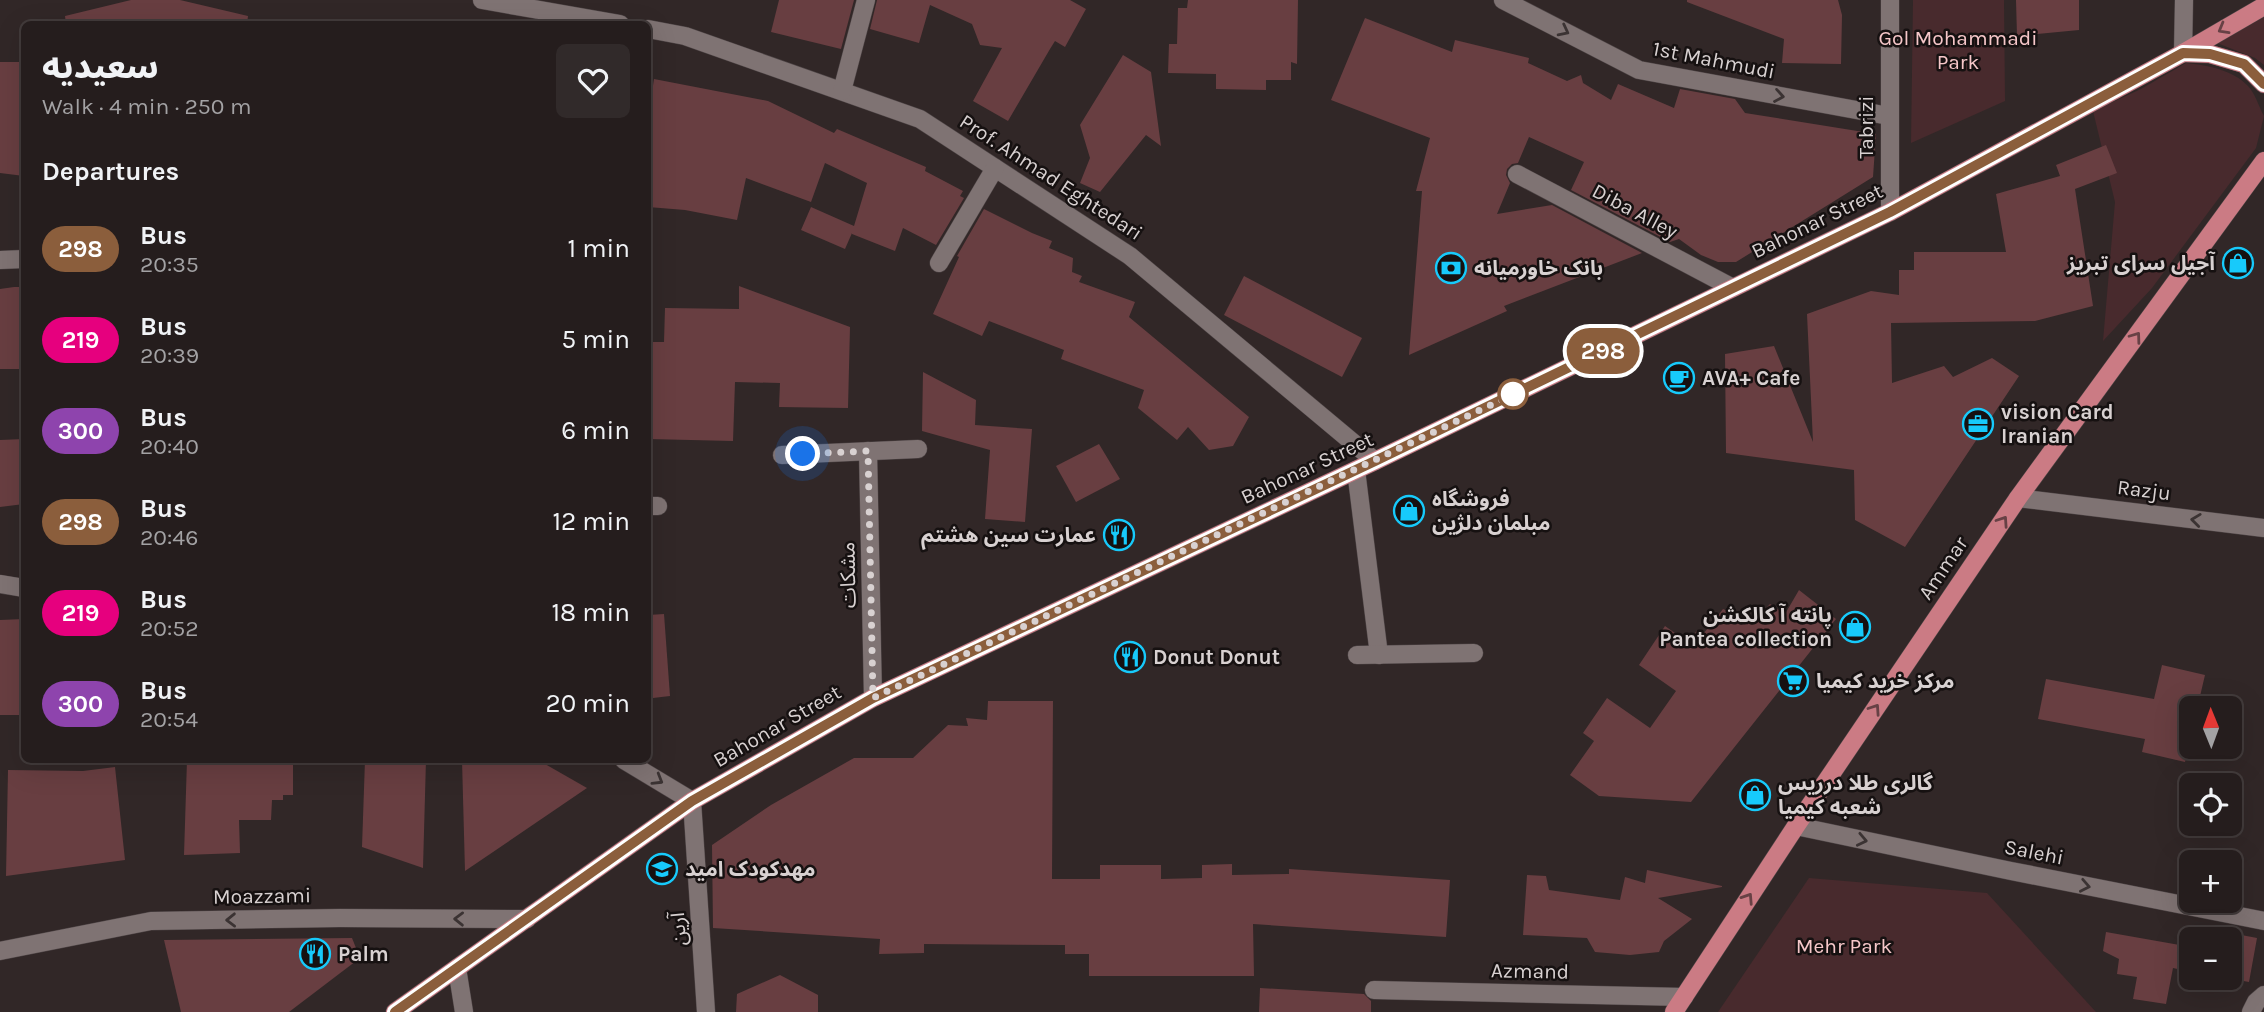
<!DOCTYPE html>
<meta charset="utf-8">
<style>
:root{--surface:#251d1d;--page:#312a2a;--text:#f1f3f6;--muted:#a3a2a4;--line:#423b3b}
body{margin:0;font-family:Karla,"Noto Sans Arabic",sans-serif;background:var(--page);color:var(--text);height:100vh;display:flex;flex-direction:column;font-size:26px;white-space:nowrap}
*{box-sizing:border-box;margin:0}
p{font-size:23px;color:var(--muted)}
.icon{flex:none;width:38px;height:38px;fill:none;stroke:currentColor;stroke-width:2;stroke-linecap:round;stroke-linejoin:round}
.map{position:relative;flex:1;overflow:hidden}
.side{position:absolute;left:21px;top:21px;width:630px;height:742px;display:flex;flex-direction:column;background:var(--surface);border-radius:10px;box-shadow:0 7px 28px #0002,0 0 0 2px var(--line)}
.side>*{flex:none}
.badge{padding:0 14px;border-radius:23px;font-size:24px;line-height:46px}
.needle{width:46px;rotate:359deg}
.fabs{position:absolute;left:2179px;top:696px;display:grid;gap:14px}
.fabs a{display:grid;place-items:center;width:63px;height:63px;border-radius:10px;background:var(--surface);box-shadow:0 7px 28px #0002,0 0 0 2px var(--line);font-size:35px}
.you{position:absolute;width:35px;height:35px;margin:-18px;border:5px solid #fff;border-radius:50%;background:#1a73e8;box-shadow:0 0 0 10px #1a73e833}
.map>.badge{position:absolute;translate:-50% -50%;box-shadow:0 0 0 4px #fff}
h2{padding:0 21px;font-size:26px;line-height:63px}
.round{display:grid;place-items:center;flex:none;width:74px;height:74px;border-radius:10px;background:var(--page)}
.head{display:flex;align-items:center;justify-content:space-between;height:119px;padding:0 21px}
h1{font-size:33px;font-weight:800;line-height:52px}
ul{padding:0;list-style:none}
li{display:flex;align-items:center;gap:21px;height:91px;padding:0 21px}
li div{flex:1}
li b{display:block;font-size:26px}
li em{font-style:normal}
li .badge{min-width:77px;font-weight:700;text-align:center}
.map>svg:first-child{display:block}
.green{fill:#482a2d}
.building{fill:#683e41}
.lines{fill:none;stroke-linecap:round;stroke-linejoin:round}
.minor-casing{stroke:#4e4546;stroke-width:19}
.primary-casing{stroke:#4e4546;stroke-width:19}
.minor{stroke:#7f7373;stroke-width:18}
.primary{stroke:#cb7b84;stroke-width:18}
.oneway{stroke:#674145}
.oneway2{stroke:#3b3333}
.line-casing{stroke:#fff;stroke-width:16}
.line{stroke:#8b5e3c;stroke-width:10}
.walk{stroke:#d8d1d1;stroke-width:7;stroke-dasharray:0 12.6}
.stop-dot{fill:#fff;stroke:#8b5e3c;stroke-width:3.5}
.labels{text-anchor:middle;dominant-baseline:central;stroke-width:5;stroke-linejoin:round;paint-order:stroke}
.park-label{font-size:21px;fill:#f6c7c9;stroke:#161111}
.street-label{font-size:21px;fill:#d8d1d1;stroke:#161111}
.poi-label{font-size:21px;font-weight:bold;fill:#d8d1d1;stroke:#161111;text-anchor:start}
</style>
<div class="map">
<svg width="2264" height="1012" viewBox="0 0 2264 1012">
<rect width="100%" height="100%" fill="#312727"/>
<!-- green -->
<g class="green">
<path d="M1913,0H2004L2005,101L1911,143Z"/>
<path d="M2264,13V65L2255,58L2217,43Z"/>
<path d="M2186,63C2207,65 2233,70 2248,86C2255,93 2259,107 2264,116L2256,148L2152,288L2103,341L2115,202L2093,111L2141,89Z"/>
<path d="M1809,878L1987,893L2096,1012H1718Z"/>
</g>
<!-- building -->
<g class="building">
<path d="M131,0H180L248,16L247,24H66L65,16Z"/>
<path d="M779,0H854L841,49L771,32Z"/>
<path d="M877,0H1070L1086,9L1065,47L1055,41L1050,49L1008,121L973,101L1002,48L980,45L972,24L930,5L919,43L870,29Z"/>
<path d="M1188,0H1298L1297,64L1291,62V80H1266V90L1216,89V74L1168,73L1169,44H1177L1178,8H1187Z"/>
<path d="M1687,0H1838L1842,15L1841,64L1782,63L1784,39L1687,2Z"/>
<path d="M2016,0H2079V30L2017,36Z"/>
<path d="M1365,18L1452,52L1455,40L1529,58L1528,63L1567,81L1581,75L1583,83L1611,100L1618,84L1674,108L1680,89L1735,99L1745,113L1876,134L1873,177L1736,262H1718L1701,255L1679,239L1670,242L1571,190L1584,162L1529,137L1518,163L1512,164L1507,169L1506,175L1510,183L1497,214L1552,205L1642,253L1504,306L1507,311L1409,355L1422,191H1416L1430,138L1331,100Z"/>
<path d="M1123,55L1151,72L1161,146L1146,135L1100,192L1080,183L1090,158L1080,125Z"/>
<path d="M0,62H24V176L0,173Z"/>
<path d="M654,79L768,101L834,133L837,129L926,167L925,171L963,191L960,196L964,198L936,245L903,228L895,251L852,234V233L845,249L801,230L811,207L854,226L867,183L825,163L811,202L746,178L737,220L685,210L648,207V118Z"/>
<path d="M2106,145L2117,173L2075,189L2093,306L2035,321L1891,323L1892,383L1944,366L1953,377L1992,358L2019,376L1905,547L1855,520L1854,470L1726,453L1725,354L1774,346L1813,442L1807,314L1871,291L1899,295V270H1914V252H2006L1996,194L2060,176L2056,165Z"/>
<path d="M984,209L1032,233L1052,241L1049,248L1073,258L1072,272L1082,276L1079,282L1135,302L1129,317L1249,417L1233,446L1209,450L1188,427L1177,440L1138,408L1144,390L1061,359L1064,350L989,321L982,336L933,314L959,257L957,256Z"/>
<path d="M1244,276L1362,338L1342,377L1224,315Z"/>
<path d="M739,286L850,327L848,408L779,407L780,383L735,382L733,441L648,439V342H664L665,308L739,309Z"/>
<path d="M14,287H24V369H0V289Z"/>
<path d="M923,372L976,400L975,425L1032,429L1025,522L985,519L990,450L922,431Z"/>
<path d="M24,439V504L0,507V440Z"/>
<path d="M1099,444L1120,479L1076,502L1056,466Z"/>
<path d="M1799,590L1836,619L1691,802L1599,796L1570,775L1594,741L1583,733L1607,698L1650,728L1676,691L1639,665L1665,626L1689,643L1697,630L1704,633L1723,609L1754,621L1770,604L1785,614Z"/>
<path d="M664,614L670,696L653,698L648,688V615Z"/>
<path d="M24,619V715H0V620Z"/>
<path d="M2162,665L2205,675L2197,709H2191V734L2185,762L2142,752L2145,739L2038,719L2046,679L2154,699Z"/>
<path d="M988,701H1053L1052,879H1100V865H1161V879L1202,878V865L1232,864V875L1289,874V869L1450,880L1446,937L1253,924L1254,976H1089V954H1065V945L924,944V953L879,954L880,939L713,928L712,845L771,805L854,758H913L948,725L968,726L966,718L987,720Z"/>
<path d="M187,760H293V795H283V800H272L271,820H239L240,853L184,855Z"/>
<path d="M365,760H426L423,868L362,847Z"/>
<path d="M462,760H538L587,788L465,871Z"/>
<path d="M115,767L125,860L6,876L8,770L83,771Z"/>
<path d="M1647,870L1722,886V887L1658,898L1692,919L1664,941L1659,952L1630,955L1595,952L1587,938L1523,935L1527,875L1546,876L1549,890L1620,900L1625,877L1645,883Z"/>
<path d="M2200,927L2257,938L2249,982L2227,978H2230V940H2198Z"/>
<path d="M2106,932L2191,947V972L2173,968L2166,1004L2133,999L2137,977L2117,974L2119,959L2103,951Z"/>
<path d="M352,938L360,958L289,1012H181L164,940Z"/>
<path d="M780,975L818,995V1012H736L737,994Z"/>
<path d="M1260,988L1364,994L1371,1001V1012H1259Z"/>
</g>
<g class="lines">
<!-- minor casing -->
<g class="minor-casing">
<g id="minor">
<path d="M482,0L620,24"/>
<path d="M1503,0L1639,70L1889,116"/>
<path d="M1890,0V212"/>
<path d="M648,29L685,36L920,119L1130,256L1375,461"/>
<path d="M2183,53L2184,0"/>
<path d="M842,91L866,0"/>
<path d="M1517,174L1733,288"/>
<path d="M0,260L24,259"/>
<path d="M939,263L995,168"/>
<path d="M868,451L873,698"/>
<path d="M782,455L918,449"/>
<path d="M1356,470L1379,655"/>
<path d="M2018,498L2264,528"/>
<path d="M648,506H658"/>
<path d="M0,584L24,588"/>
<path d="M1357,655L1474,653"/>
<path d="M624,760L692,801L706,1012"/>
<path d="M1796,826L2011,871L2264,921"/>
<path d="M0,951L151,921L340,918L527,919"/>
<path d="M457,968L464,1012"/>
<path d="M1374,990L1684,997"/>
<path d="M2251,1012L2256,1002L2264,995"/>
</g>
</g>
<!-- primary casing -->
<g class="primary-casing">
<g id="primary">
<path d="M2183,53L2210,54L2244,64L2264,84"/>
<path d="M395,1012L692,801L873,698L1375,461L1890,212L2183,53L2264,6"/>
<path d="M1674,1012L1796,826L2018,498L2264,161"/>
</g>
</g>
<!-- minor -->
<use href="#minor" class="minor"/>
<!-- primary -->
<use href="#primary" class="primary"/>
</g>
<!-- one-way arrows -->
<defs><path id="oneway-chevron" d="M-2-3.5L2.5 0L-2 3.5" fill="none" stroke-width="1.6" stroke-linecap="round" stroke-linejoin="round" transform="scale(1.75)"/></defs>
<g class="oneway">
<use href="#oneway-chevron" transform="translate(2223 29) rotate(150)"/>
<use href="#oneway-chevron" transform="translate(2136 337) rotate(-54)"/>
<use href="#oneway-chevron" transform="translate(2003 521) rotate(-56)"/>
<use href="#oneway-chevron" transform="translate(1875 709) rotate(-56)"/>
<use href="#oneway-chevron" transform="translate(1748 898) rotate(-57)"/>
</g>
<g class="oneway2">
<use href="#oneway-chevron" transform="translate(1564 31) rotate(27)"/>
<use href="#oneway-chevron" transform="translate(1779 96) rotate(10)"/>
<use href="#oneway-chevron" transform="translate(2196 520) rotate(-173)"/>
<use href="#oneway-chevron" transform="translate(658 780) rotate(31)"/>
<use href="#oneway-chevron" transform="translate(1862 840) rotate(12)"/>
<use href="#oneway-chevron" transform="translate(2085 886) rotate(11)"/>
<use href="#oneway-chevron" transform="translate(459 919) rotate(-179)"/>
<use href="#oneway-chevron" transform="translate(231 920) rotate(179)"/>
</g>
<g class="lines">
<!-- line casing -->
<g class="line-casing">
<path id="line" d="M395,1012L692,801L873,698L1375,461L1890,212L2183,53L2210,54L2244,64L2264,84"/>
</g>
<!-- line -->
<use href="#line" class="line"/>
<!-- walk -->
<path class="walk" d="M803,454L868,451L873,698L1518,392L1513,394"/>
</g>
<!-- icons -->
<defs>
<g id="shop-ring" transform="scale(1.575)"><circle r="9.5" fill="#161111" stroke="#17cafb" stroke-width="1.5"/><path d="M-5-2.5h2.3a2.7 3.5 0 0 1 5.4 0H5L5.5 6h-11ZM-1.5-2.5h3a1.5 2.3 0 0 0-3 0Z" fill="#17cafb"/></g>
<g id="bank-ring" transform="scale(1.575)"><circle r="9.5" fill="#161111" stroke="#17cafb" stroke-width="1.5"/><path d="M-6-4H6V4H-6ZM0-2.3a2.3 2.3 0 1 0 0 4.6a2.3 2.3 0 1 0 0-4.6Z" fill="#17cafb"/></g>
<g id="cafe-ring" transform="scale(1.575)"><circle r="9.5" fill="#161111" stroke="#17cafb" stroke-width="1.5"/><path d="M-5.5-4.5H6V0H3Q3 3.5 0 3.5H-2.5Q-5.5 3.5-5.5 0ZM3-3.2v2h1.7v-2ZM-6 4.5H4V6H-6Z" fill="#17cafb"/></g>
<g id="office-ring" transform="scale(1.575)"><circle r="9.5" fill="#161111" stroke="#17cafb" stroke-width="1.5"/><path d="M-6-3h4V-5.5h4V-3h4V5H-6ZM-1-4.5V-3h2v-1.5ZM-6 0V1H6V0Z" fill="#17cafb"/></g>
<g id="restaurant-ring" transform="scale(1.575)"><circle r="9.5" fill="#161111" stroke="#17cafb" stroke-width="1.5"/><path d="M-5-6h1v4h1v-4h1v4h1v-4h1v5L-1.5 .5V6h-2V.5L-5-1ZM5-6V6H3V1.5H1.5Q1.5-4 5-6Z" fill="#17cafb"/></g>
<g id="supermarket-ring" transform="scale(1.575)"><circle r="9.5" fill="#161111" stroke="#17cafb" stroke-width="1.5"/><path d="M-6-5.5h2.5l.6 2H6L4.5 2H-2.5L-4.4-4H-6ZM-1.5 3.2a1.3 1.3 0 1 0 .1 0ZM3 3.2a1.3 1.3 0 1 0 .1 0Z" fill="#17cafb"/></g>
<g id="school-ring" transform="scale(1.575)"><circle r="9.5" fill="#161111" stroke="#17cafb" stroke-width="1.5"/><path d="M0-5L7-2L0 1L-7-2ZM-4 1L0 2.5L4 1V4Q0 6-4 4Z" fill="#17cafb"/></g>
</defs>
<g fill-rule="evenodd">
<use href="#shop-ring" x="2238" y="263"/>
<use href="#bank-ring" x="1451" y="268"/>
<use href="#cafe-ring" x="1679" y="378"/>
<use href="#office-ring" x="1978" y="424"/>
<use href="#shop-ring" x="1409" y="511"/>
<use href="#restaurant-ring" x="1119" y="535"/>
<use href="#shop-ring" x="1855" y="627"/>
<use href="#restaurant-ring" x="1130" y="657"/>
<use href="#supermarket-ring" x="1793" y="681"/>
<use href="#shop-ring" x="1755" y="795"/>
<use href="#school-ring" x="662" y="869"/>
<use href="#restaurant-ring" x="315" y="954"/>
</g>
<!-- markers -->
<circle class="stop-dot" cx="1513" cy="394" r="14"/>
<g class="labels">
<!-- park labels -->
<g class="park-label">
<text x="1958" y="38">Gol Mohammadi<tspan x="1958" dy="24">Park</tspan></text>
<text x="1844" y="946">Mehr Park</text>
</g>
<!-- street labels -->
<g class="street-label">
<text transform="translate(1714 60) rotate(11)">1st Mahmudi</text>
<text transform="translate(1866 127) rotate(-90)">Tabrizi</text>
<text transform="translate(1051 177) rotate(33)">Prof. Ahmad Eghtedari</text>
<text transform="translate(1635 211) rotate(28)">Diba Alley</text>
<text transform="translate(1817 221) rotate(-26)">Bahonar Street</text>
<text transform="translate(1307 468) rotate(-25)">Bahonar Street</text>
<text transform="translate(2144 490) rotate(7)">Razju</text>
<text transform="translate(1943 568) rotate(-56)">Ammar</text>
<text transform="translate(848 575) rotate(-91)">مشکات</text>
<text transform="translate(777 726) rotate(-30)">Bahonar Street</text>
<text transform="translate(2034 852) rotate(11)">Salehi</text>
<text transform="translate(262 896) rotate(-1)">Moazzami</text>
<text transform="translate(678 929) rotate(-94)">آرین</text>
<text transform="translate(1530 971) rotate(1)">Azmand</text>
</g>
<!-- poi labels -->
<g class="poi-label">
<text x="2215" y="263" text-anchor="end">آجیل سرای تبریز</text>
<text x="1474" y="268">بانک خاورمیانه</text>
<text x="1702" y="378">AVA+ Cafe</text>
<text x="2001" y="412">vision Card<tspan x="2001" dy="24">Iranian</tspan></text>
<text x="1432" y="499">فروشگاه<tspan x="1432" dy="24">مبلمان دلژین</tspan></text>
<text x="1096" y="535" text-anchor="end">عمارت سین هشتم</text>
<text x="1832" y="615" text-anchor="end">پانته آ کالکشن<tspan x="1832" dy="24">Pantea collection</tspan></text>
<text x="1153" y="657">Donut Donut</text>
<text x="1816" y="681">مرکز خرید کیمیا</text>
<text x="1778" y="783">گالرى طلا درريس<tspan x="1778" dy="24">شعبه كيميا</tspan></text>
<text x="685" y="869">مهدکودک امید</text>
<text x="338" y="954">Palm</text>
</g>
</g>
</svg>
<div class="fabs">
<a><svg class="needle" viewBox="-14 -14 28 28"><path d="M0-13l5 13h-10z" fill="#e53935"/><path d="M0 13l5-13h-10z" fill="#a3a2a4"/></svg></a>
<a><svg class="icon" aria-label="locate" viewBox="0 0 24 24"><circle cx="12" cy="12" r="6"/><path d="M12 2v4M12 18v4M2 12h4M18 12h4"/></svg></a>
<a>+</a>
<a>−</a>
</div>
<div class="you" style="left:803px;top:454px"></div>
<b class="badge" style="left:1603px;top:351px;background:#8b5e3c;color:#fff">298</b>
<section class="side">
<div class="head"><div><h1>سعیدیه</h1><p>Walk · 4 min · 250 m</p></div><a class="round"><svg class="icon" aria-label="heart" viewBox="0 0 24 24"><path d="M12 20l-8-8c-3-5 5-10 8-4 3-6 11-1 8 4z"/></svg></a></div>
<h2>Departures</h2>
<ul>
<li><span class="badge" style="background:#8b5e3c;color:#fff">298</span><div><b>Bus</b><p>20:35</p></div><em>1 min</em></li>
<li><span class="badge" style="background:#e6007e;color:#fff">219</span><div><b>Bus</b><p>20:39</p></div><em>5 min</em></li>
<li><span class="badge" style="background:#8e44ad;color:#fff">300</span><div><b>Bus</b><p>20:40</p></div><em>6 min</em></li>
<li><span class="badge" style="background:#8b5e3c;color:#fff">298</span><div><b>Bus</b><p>20:46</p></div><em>12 min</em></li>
<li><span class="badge" style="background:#e6007e;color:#fff">219</span><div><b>Bus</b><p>20:52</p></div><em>18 min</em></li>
<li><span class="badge" style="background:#8e44ad;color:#fff">300</span><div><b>Bus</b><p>20:54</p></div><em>20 min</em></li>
</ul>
</section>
</div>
